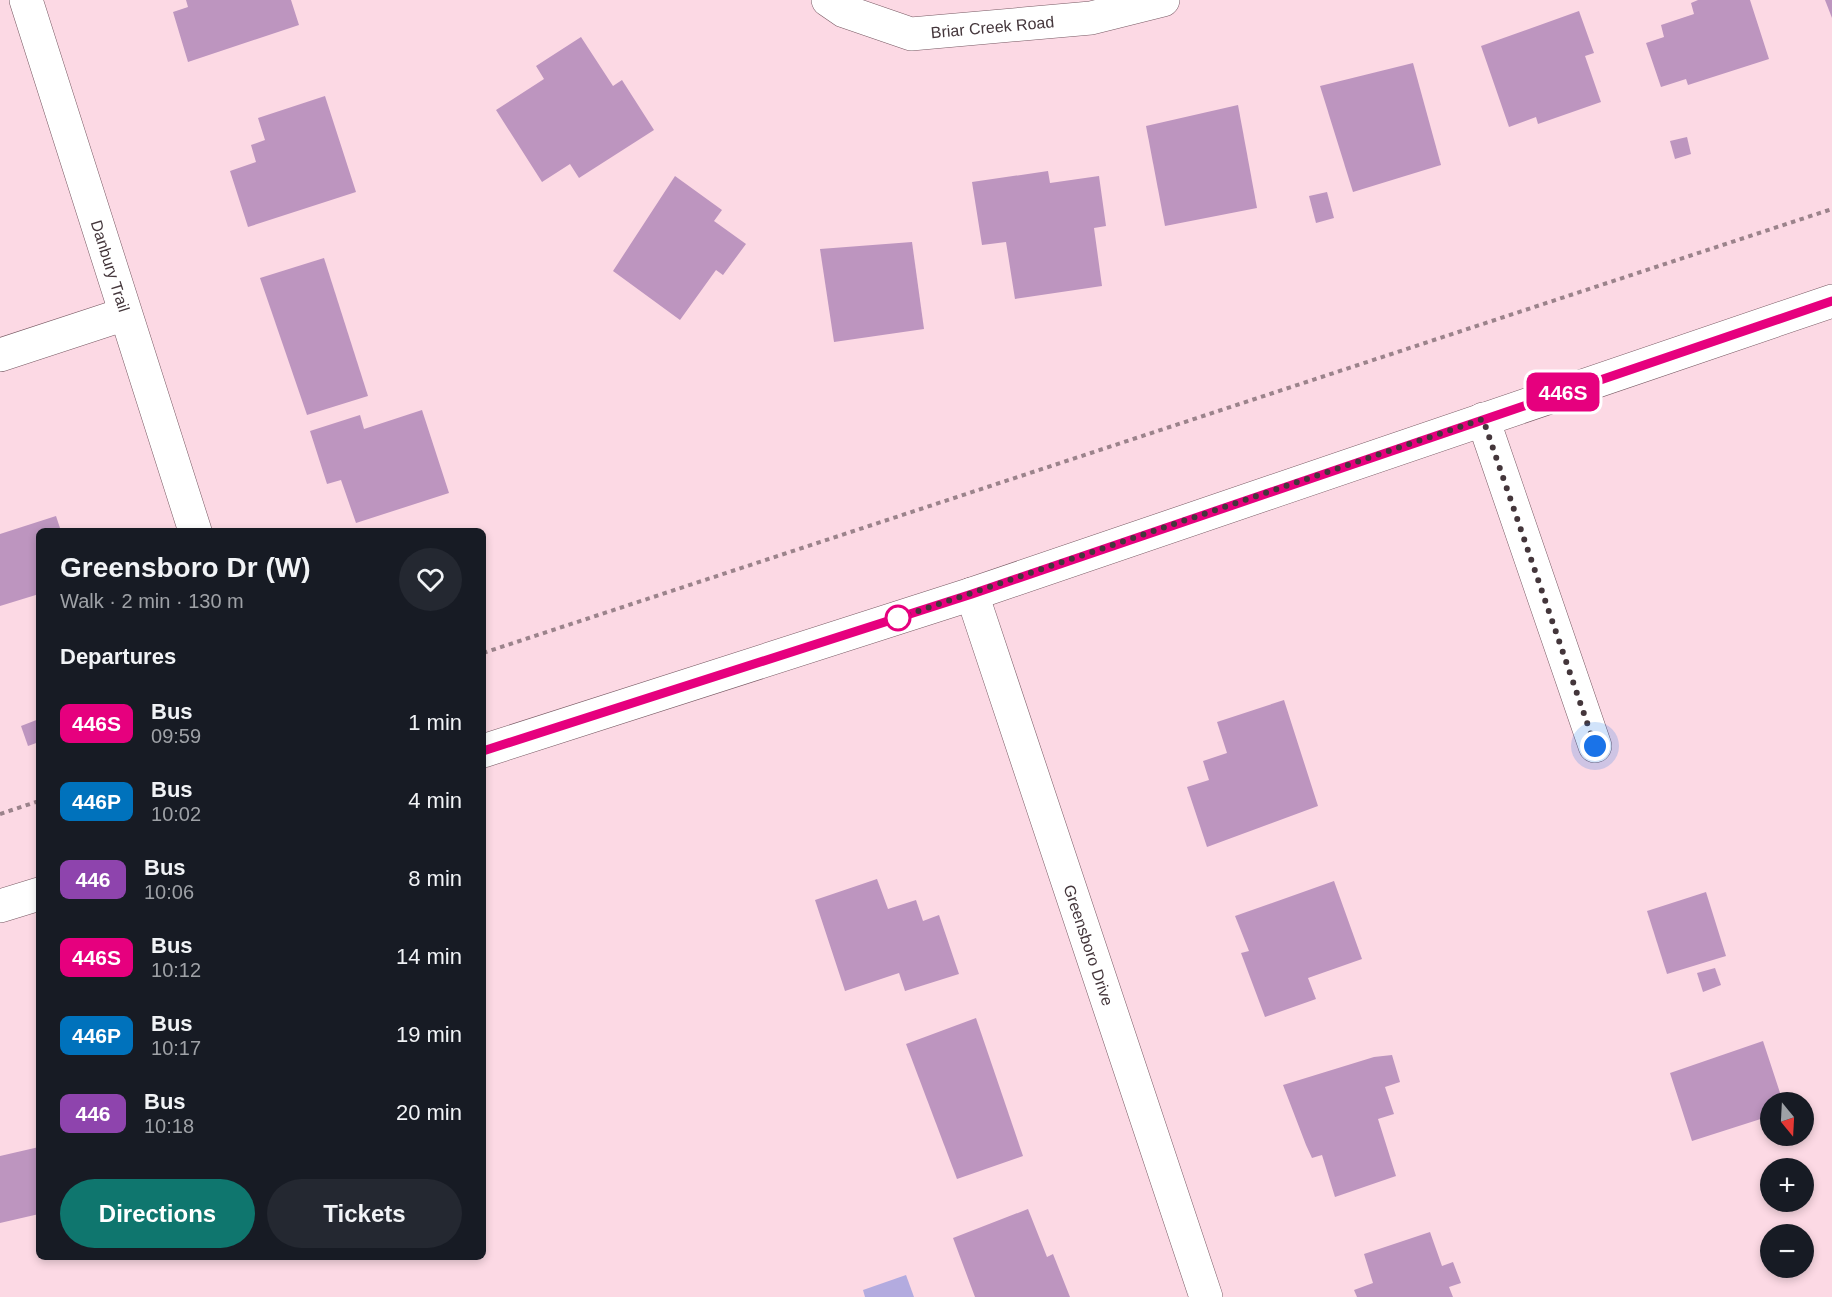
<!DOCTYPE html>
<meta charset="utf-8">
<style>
:root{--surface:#171b24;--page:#242831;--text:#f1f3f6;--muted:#9ea1a6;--accent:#0f766e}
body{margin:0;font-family:Helvetica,sans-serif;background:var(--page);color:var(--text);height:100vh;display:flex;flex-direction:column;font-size:22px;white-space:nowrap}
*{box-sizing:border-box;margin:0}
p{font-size:20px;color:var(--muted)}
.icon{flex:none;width:33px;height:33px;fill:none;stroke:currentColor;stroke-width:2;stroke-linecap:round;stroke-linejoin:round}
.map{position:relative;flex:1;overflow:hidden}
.panel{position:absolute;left:36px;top:528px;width:450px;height:732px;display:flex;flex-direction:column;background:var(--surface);border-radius:9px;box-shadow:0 3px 9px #0003}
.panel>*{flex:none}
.badge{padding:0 12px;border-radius:9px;font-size:21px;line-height:39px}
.needle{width:39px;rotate:162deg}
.controls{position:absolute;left:1760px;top:1092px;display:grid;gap:12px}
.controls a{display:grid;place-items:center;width:54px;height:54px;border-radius:50%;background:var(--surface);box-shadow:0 3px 9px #0003;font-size:30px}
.you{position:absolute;width:30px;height:30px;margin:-15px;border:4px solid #fff;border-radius:50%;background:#1a73e8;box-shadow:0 0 0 9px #1a73e833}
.map>.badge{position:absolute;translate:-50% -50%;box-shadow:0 0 0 3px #fff}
h2{padding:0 24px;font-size:22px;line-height:54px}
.round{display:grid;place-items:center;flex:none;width:63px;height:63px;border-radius:32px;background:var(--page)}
.head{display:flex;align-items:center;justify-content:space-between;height:102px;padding:0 24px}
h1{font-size:28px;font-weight:800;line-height:45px}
.cta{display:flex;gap:12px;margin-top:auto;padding:12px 24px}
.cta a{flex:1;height:69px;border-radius:36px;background:var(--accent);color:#fff;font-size:24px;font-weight:800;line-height:69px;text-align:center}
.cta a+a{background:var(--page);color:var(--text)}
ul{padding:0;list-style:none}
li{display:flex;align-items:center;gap:18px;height:78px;padding:0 24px}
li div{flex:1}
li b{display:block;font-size:22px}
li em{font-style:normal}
li .badge{min-width:66px;font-weight:700;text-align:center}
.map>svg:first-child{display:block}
.water{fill:#b3abdf}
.building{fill:#bd95bf}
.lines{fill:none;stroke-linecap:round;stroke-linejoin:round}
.minor-casing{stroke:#775963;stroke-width:34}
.tertiary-casing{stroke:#775963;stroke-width:34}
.path{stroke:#9b838b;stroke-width:4;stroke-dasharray:4.5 4.5;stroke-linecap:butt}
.minor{stroke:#fff;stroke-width:33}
.tertiary{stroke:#fff;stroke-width:33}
.line-casing{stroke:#fff;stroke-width:14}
.line{stroke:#e6007e;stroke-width:9}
.walk{stroke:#44363b;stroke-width:6;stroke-dasharray:0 10.8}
.stop-dot{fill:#fff;stroke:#e6007e;stroke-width:3}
.labels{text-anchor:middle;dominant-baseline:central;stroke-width:4.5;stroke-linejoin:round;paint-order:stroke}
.street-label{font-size:16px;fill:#44363b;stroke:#fcd9e4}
</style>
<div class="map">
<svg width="1832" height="1297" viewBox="0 0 1832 1297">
<rect width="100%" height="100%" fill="#fcd9e4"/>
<!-- water -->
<path class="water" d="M906,1275L914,1297H865L863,1290Z"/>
<!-- building -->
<g class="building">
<path d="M186,0H291L299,25L188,62L173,12L188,7Z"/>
<path d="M1698,0H1750L1769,59L1688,85L1686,79L1661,87L1646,43L1664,37L1661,25L1694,14L1691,3Z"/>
<path d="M1825,0H1832V18Z"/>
<path d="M1579,11L1594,53L1585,56L1601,102L1538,124L1536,117L1509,127L1481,46Z"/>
<path d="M581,37L613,86L622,80L654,130L579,178L570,164L542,182L496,110L544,79L536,66Z"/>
<path d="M1413,63L1441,165L1353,192L1320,86Z"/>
<path d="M325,96L356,192L248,227L230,171L256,162L251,145L265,140L258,118Z"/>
<path d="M1238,105L1257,208L1165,226L1146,126Z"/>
<path d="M1687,137L1691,154L1675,159L1670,141Z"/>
<path d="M1048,171L1050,183L1099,176L1106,226L1094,228L1102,286L1015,299L1006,242L982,245L972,182Z"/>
<path d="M675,176L722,210L714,221L746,244L723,275L716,270L680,320L613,271Z"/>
<path d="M1327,192L1334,218L1316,223L1309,196Z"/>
<path d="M912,242L924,329L834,342L820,249Z"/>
<path d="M324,258L368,396L307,415L260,278Z"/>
<path d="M422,410L449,493L356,523L341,480L327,484L310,431L360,415L364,429Z"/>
<path d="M56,516L61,531H39V594L0,606V534Z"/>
<path d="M1284,700L1318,806L1207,847L1187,787L1209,780L1203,761L1227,753L1217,722Z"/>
<path d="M39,719V742L28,746L21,726Z"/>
<path d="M877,879L888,909L916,900L923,921L939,915L959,974L905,991L899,973L845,991L815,900Z"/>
<path d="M1334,881L1362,959L1308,978L1316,999L1265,1017L1241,953L1249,951L1235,916Z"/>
<path d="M1706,892L1726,956L1667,974L1647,911Z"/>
<path d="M1715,968L1721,985L1703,992L1697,973Z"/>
<path d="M976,1018L1023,1156L957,1179L906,1044Z"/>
<path d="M1763,1041L1783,1102H1770V1116L1692,1141L1670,1073Z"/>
<path d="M1392,1055L1400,1082L1385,1087L1394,1114L1378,1119L1396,1176L1335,1197L1322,1155L1312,1158L1306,1145L1283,1085L1374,1057Z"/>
<path d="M39,1147V1214L0,1223V1156Z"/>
<path d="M1028,1209L1047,1257L1053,1254L1070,1297H975L953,1238Z"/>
<path d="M1430,1232L1442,1266L1453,1262L1461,1283L1449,1287L1453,1297H1357L1354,1290L1373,1283L1364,1254Z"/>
</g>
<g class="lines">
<!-- minor casing -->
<g class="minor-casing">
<g id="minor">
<path id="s1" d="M26,0L195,531"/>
<path id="s2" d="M828,0L844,11L911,34L1091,18L1163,0"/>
<path d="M0,355L125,314"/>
<path d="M1483,419L1595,746"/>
<path id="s3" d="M972,594L1206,1297"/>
</g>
</g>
<!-- tertiary casing -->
<g class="tertiary-casing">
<g id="tertiary">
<path d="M483,751L972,594L1832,301"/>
<path d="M0,906L39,894"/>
</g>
</g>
<!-- path -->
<g class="path">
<path d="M483,653L1832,209"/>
<path d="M0,814L39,801"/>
</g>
<!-- minor -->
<use href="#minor" class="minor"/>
<!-- tertiary -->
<use href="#tertiary" class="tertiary"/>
</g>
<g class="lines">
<!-- line casing -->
<g class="line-casing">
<path id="line" d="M483,751L972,594L1832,301"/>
</g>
<!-- line -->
<use href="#line" class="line"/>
<!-- walk -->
<path class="walk" d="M898,618L1483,419L1595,746"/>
</g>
<!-- markers -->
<circle class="stop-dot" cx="898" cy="618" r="12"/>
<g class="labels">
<!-- street labels -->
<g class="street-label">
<text stroke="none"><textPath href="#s2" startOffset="172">Briar Creek Road</textPath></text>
<text stroke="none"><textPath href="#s1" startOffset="279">Danbury Trail</textPath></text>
<text stroke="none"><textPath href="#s3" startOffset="370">Greensboro Drive</textPath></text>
</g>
</g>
</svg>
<div class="controls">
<a><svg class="needle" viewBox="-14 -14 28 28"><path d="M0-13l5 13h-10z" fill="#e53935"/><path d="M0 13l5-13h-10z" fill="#9ea1a6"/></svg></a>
<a>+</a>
<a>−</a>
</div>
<div class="you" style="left:1595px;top:746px"></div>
<b class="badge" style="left:1563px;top:392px;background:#e6007e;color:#fff">446S</b>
<section class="panel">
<div class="head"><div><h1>Greensboro Dr (W)</h1><p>Walk · 2 min · 130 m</p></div><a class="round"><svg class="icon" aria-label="heart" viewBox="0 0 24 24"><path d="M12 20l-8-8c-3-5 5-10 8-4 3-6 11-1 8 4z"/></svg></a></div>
<h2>Departures</h2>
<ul>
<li><span class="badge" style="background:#e6007e;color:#fff">446S</span><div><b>Bus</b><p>09:59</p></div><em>1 min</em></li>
<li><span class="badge" style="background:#0072bc;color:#fff">446P</span><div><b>Bus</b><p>10:02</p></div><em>4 min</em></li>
<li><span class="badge" style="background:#8e44ad;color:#fff">446</span><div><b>Bus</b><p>10:06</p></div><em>8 min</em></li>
<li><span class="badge" style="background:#e6007e;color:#fff">446S</span><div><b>Bus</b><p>10:12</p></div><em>14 min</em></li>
<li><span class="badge" style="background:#0072bc;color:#fff">446P</span><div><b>Bus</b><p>10:17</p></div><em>19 min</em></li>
<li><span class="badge" style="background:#8e44ad;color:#fff">446</span><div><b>Bus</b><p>10:18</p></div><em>20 min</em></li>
</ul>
<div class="cta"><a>Directions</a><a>Tickets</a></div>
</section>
</div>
